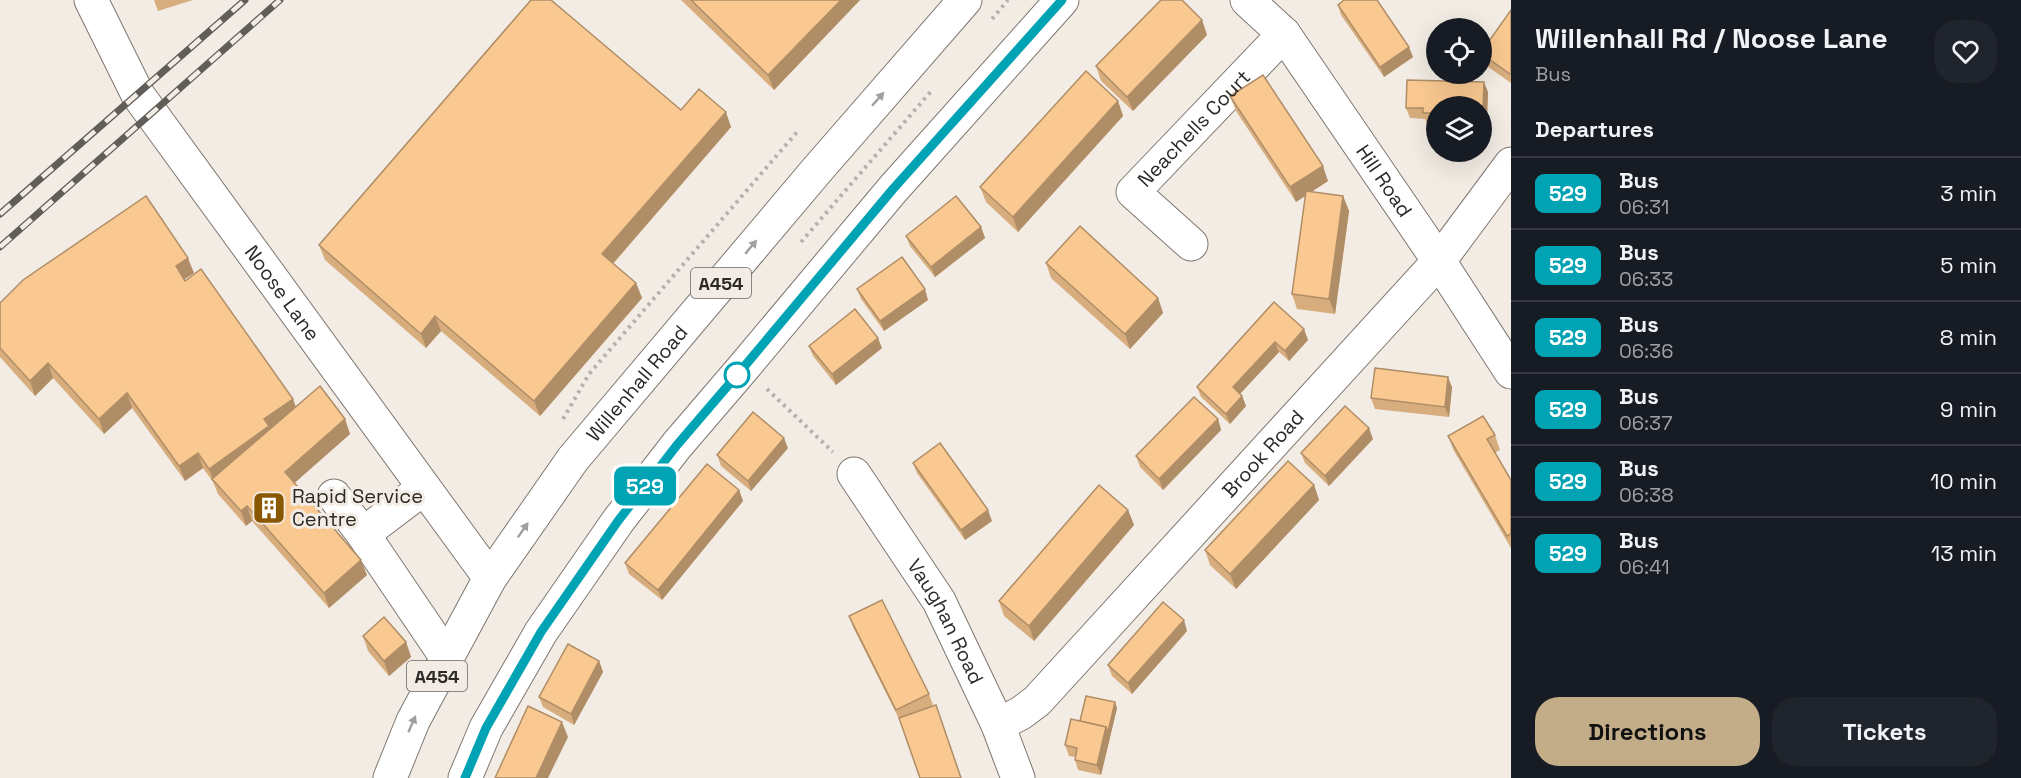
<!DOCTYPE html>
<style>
:root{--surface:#171b24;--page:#20242c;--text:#f1f3f6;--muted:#9ea1a6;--line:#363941;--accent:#c3ad88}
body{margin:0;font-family:"Space Grotesk",sans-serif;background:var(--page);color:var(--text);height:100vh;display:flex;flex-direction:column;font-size:22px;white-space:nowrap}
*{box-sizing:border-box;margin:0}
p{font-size:20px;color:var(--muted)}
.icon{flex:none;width:33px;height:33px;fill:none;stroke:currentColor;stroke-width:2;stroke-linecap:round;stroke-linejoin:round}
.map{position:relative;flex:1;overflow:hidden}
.panel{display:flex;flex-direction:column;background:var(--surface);width:510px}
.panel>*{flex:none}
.badge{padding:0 12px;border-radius:9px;font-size:21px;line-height:39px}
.tools{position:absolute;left:1426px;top:18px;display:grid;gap:12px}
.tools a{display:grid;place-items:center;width:66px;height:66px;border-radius:50%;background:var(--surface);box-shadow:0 6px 24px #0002;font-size:30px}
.map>.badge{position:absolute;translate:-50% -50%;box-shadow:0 0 0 3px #fff}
h2{padding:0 24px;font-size:22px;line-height:54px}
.round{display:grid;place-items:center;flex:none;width:63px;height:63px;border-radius:24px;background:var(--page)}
.headline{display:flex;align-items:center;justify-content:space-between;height:102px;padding:0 24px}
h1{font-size:28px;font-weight:800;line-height:45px}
.button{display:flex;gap:12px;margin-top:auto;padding:12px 24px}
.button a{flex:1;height:69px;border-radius:24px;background:var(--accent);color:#111;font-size:24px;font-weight:800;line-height:69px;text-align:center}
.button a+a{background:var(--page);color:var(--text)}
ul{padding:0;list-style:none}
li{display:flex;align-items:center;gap:18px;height:72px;padding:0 24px;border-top:2px solid var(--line)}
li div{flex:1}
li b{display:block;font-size:22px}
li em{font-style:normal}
li .badge{min-width:66px;font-weight:700;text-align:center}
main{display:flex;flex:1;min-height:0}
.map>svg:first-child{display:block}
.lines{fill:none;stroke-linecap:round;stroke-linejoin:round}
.minor-casing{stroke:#7e7770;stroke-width:35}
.highway-casing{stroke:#7e7770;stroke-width:35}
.path{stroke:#b5b0a9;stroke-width:4;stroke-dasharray:3 4.5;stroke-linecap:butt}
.minor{stroke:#fff;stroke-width:33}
.highway{stroke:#fff;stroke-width:33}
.rail-casing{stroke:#615d59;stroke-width:7}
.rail{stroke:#f3ece4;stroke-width:4.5;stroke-dasharray:14;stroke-linecap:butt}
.wall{fill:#d7ad7d}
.shaded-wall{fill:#af8d66}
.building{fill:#fac991;stroke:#af8d66;stroke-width:1.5}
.oneway{fill:#a09f9d}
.line-casing{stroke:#fff;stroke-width:14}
.line{stroke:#00a3b4;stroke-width:9}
.stop-dot{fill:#fff;stroke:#00a3b4;stroke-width:3}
.labels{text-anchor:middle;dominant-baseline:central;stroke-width:6;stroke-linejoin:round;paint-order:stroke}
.shield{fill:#f3ece4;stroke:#68645f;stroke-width:1.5}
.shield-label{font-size:18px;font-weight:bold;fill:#2c2926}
.street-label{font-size:20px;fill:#2c2926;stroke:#f3ece4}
.poi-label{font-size:20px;fill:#2c2926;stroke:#f3ece4;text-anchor:start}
</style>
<main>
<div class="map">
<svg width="1511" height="778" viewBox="0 0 1511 778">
<rect width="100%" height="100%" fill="#f3ece4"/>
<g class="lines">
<!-- minor casing -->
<g class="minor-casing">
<g id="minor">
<path id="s1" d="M91,0L138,95L490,578"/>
<path id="s2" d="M1247,0L1284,34L1439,261L1511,372"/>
<path id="s3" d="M1191,244L1133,192L1284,34"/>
<path id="s4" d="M854,474L939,601L998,725L1018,778"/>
<path d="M334,496L363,534L424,488"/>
<path d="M363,534L447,658"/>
<path id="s5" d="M998,725L1021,713L1037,701L1439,261L1511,164"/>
</g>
</g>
<!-- highway casing -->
<g class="highway-casing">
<g id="highway">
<path id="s6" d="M390,778L413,721L490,578L573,459L817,170L965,0"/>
<path d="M465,778L486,728L541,632L618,521L677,445L743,368L893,189L1062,0"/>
</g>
</g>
<!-- path -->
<g class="path">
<path d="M992,19L1008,0"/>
<path d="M801,242L933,89"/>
<path d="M767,389L833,452"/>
<path d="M563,419L589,374L797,132"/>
</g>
<!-- minor -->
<use href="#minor" class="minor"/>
<!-- highway -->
<use href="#highway" class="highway"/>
<!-- rail casing -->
<g class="rail-casing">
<g id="rail">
<path d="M0,214L245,0"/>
<path d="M0,247L280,0"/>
</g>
</g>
<!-- rail -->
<use href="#rail" class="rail"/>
</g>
<!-- wall -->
<g class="wall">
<path d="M154,0H193L158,11Z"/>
<path d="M681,0H860L774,90Z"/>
<path d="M1338,5L1413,57L1384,77L1341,15Z"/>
<path d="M1511,10V83L1484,64L1482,58V51Z"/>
<path d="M1202,20L1207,35L1133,111L1101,81L1096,66Z"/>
<path d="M1488,92L1487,118H1482V106H1437V124L1427,123L1425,119L1410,118L1406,108Z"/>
<path d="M1230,96L1328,181L1311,192L1343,196L1349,211L1335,314L1297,309L1292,294L1305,196L1296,202L1236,111Z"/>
<path d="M1118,101L1123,116L1018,232L986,202L980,187Z"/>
<path d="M681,110L731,127L613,264L636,283L642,298L540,416L441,331L426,348L325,260L319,245Z"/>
<path d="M981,227L985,238L935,277L910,246L906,236Z"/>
<path d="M1046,263L1158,298L1163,313L1130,349L1051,278Z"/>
<path d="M194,273L184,279L293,399L296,407L345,419L350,434L294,483L367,575L329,608L252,521L246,526L218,494L213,482L203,468L185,481L132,408L104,434L53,378L35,396L0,357V303Z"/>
<path d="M857,289L928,300L884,331L861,299Z"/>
<path d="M1274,302L1308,340L1289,361L1279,352L1240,394L1242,396L1246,406L1230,424L1201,397L1197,387Z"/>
<path d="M809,346L882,348L836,385L813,356Z"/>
<path d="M1452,387L1449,417L1375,409L1371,398Z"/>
<path d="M1218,419L1221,430L1163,490L1140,467L1136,456Z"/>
<path d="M1495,435L1500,450L1495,453L1511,480V548L1454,451L1448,436Z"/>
<path d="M1373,439L1329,486L1305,463L1301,453Z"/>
<path d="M788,448L751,491L721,466L717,455Z"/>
<path d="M913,463L992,521L965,540L917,473Z"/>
<path d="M1314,485L1319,500L1236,589L1210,565L1205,550Z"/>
<path d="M739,490L743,501L662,600L629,574L625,563Z"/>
<path d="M1128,510L1134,525L1034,641L1004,616L999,601Z"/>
<path d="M849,616L929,694L933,705L900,721L853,627Z"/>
<path d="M1187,631L1132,694L1112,676L1108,665Z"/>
<path d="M363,636L406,642L411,657L389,676L368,651Z"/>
<path d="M599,661L603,672L574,725L543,707L539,697Z"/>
<path d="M1117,708L1101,775L1078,770L1075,760V757L1069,756L1065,745L1080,721Z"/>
</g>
<!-- shaded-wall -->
<g class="shaded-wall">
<path d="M841,0H860L774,90L768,75Z"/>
<path d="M1202,20L1207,35L1133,111L1127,97Z"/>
<path d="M1409,47L1413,57L1384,77L1380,67Z"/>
<path d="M1484,82L1488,92L1487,118L1483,107Z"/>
<path d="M1118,101L1123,116L1018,232L1013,217Z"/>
<path d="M726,112L731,127L608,269L602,254Z"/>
<path d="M1323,166L1328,181L1296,202L1290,187Z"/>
<path d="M1343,196L1349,211L1335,314L1329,299Z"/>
<path d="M981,227L985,238L935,277L931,267Z"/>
<path d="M188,258L194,273L182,281L176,266Z"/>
<path d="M636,283L642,298L540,416L534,401Z"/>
<path d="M925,289L928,300L884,331L880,321Z"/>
<path d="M1158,298L1163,313L1130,349L1125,334Z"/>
<path d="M435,316L441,331L426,348L421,334Z"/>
<path d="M1304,329L1308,340L1289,361L1285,351Z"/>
<path d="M878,338L882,348L836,385L832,374Z"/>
<path d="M1275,342L1279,352L1236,398L1233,387Z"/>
<path d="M48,363L53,378L35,396L30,381Z"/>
<path d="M1448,377L1452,387L1449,417L1445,407Z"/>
<path d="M127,393L132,408L104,434L99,419Z"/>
<path d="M1242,396L1246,406L1230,424L1226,414Z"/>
<path d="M293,399L298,414L213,480L209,469L264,419Z"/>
<path d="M345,419L350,434L290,487L285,472Z"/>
<path d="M1218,419L1221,430L1163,490L1159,479Z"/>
<path d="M1369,428L1373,439L1329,486L1325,476Z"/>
<path d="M784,438L788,448L751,491L748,481Z"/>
<path d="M198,453L203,468L185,481L179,466Z"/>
<path d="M1314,485L1319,500L1236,589L1230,574Z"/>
<path d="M739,490L743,501L662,600L658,590Z"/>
<path d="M247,506L252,521L246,526L241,511Z"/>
<path d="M988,510L992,521L965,540L961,530Z"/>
<path d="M1128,510L1134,525L1034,641L1029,626Z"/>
<path d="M361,560L367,575L329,608L324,593Z"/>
<path d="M1184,620L1187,631L1132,694L1128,683Z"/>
<path d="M406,642L411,657L389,676L384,661Z"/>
<path d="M599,661L603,672L574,725L571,714Z"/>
<path d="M1115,702L1117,708L1101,775L1097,765L1106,727Z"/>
<path d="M562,722L568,737L548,778H536Z"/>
</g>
<!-- building -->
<g class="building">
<path d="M531,0H551L681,110L699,89L726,112L602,254L636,283L534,401L435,316L421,334L319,245Z"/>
<path d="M691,0H841L768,75Z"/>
<path d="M1161,0H1182L1202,20L1127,97L1096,66Z"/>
<path d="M1344,0H1377L1409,47L1380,67L1338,5Z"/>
<path d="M1511,10V73L1510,74L1482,54V51Z"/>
<path d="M1086,71L1118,101L1013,217L980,187Z"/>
<path d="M1263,75L1323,166L1290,187L1230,96Z"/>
<path d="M1407,80L1484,82L1483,107L1482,106H1437V113H1423V108H1406Z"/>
<path d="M1306,191L1343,196L1329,299L1292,294Z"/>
<path d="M146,196L188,258L176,266L185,281L201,269L293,399L264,419L269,426L209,469L198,453L179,466L127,393L99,419L48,363L30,381L0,348V303L23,280Z"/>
<path d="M956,196L981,227L931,267L906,236Z"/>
<path d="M1080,226L1158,298L1125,334L1046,263Z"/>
<path d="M902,257L925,289L880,321L857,289Z"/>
<path d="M1274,302L1304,329L1285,351L1275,342L1233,387L1242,396L1226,414L1197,387Z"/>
<path d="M855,309L878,338L832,374L809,346Z"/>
<path d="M1375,368L1448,377L1445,407L1371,398Z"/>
<path d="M320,386L345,419L285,472L361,560L324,593L247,506L241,511L212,479Z"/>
<path d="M1194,397L1218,419L1159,479L1136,456Z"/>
<path d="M1345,406L1369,428L1325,476L1301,453Z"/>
<path d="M753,412L784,438L748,481L717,455Z"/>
<path d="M1483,416L1495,435L1487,439L1511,480V534L1507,536L1448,436Z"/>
<path d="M940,443L988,510L961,530L913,463Z"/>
<path d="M1288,461L1314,485L1230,574L1205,550Z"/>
<path d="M707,464L739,490L658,590L625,563Z"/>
<path d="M1099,485L1128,510L1029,626L999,601Z"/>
<path d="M882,600L929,694L896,710L849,616Z"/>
<path d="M1163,602L1184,620L1128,683L1108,665Z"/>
<path d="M384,617L406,642L384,661L363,636Z"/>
<path d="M568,644L599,661L571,714L539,697Z"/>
<path d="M1086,696L1115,702L1108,732L1106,727L1080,721Z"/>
<path d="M936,705L961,778H920L899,718Z"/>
<path d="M528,706L562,722L536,778H495Z"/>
<path d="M1071,719L1106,727L1097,765L1075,760L1077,748L1065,745Z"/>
</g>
<!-- one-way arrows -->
<defs><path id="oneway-solid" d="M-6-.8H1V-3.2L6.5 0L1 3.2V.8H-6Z" transform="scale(1.5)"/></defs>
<g class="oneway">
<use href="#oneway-solid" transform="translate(878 99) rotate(-49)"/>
<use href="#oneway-solid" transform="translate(751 247) rotate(-50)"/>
<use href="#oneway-solid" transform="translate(523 530) rotate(-55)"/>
<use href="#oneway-solid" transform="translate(412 724) rotate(-66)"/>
</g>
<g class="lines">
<!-- line casing -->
<g class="line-casing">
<path id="line" d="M465,778L486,728L541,632L618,521L677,445L743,368L893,189L1062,0"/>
</g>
<!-- line -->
<use href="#line" class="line"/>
</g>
<!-- icons -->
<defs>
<g id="building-square" transform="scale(1.725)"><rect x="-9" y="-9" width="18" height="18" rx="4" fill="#8a5801" stroke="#f3ece4"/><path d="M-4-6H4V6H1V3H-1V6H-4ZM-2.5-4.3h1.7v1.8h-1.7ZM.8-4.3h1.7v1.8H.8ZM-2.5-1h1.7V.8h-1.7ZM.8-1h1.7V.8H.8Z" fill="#fff"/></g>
</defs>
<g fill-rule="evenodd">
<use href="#building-square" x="269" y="508"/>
</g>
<!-- markers -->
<circle class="stop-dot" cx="737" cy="375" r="12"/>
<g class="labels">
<!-- shield labels -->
<g class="shield">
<rect x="691" y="268" width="60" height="30" rx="4.5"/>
<rect x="407" y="661" width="60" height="30" rx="4.5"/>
</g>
<g class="shield-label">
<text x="721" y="283">A454</text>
<text x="437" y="676">A454</text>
</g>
<!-- street labels -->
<g class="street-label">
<text stroke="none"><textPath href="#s3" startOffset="166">Neachells Court</textPath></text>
<text stroke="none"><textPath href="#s2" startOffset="228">Hill Road</textPath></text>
<text stroke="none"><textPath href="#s1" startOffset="351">Noose Lane</textPath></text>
<text stroke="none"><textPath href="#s6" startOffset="468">Willenhall Road</textPath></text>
<text stroke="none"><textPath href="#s5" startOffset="381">Brook Road</textPath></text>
<text stroke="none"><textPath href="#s4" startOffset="174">Vaughan Road</textPath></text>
</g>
<!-- poi labels -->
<g class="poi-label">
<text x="292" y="496">Rapid Service<tspan x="292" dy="23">Centre</tspan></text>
</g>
</g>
</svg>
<div class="tools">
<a><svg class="icon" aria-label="locate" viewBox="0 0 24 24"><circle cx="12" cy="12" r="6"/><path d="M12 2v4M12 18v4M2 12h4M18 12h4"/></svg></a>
<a><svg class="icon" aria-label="layers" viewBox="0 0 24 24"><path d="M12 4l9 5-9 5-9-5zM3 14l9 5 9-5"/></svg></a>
</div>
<b class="badge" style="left:645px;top:486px;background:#00a3b4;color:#fff">529</b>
</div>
<section class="panel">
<div class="headline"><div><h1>Willenhall Rd / Noose Lane</h1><p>Bus</p></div><a class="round"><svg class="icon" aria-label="heart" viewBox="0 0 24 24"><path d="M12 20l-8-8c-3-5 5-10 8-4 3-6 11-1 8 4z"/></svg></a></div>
<h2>Departures</h2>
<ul>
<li><span class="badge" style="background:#00a3b4;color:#fff">529</span><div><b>Bus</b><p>06:31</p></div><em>3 min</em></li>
<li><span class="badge" style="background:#00a3b4;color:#fff">529</span><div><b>Bus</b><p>06:33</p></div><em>5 min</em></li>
<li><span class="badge" style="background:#00a3b4;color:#fff">529</span><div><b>Bus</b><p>06:36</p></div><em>8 min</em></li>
<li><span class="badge" style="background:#00a3b4;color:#fff">529</span><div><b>Bus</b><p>06:37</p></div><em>9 min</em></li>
<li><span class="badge" style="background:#00a3b4;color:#fff">529</span><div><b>Bus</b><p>06:38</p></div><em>10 min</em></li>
<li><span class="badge" style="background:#00a3b4;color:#fff">529</span><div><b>Bus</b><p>06:41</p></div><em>13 min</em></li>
</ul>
<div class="button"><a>Directions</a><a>Tickets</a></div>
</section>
</main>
